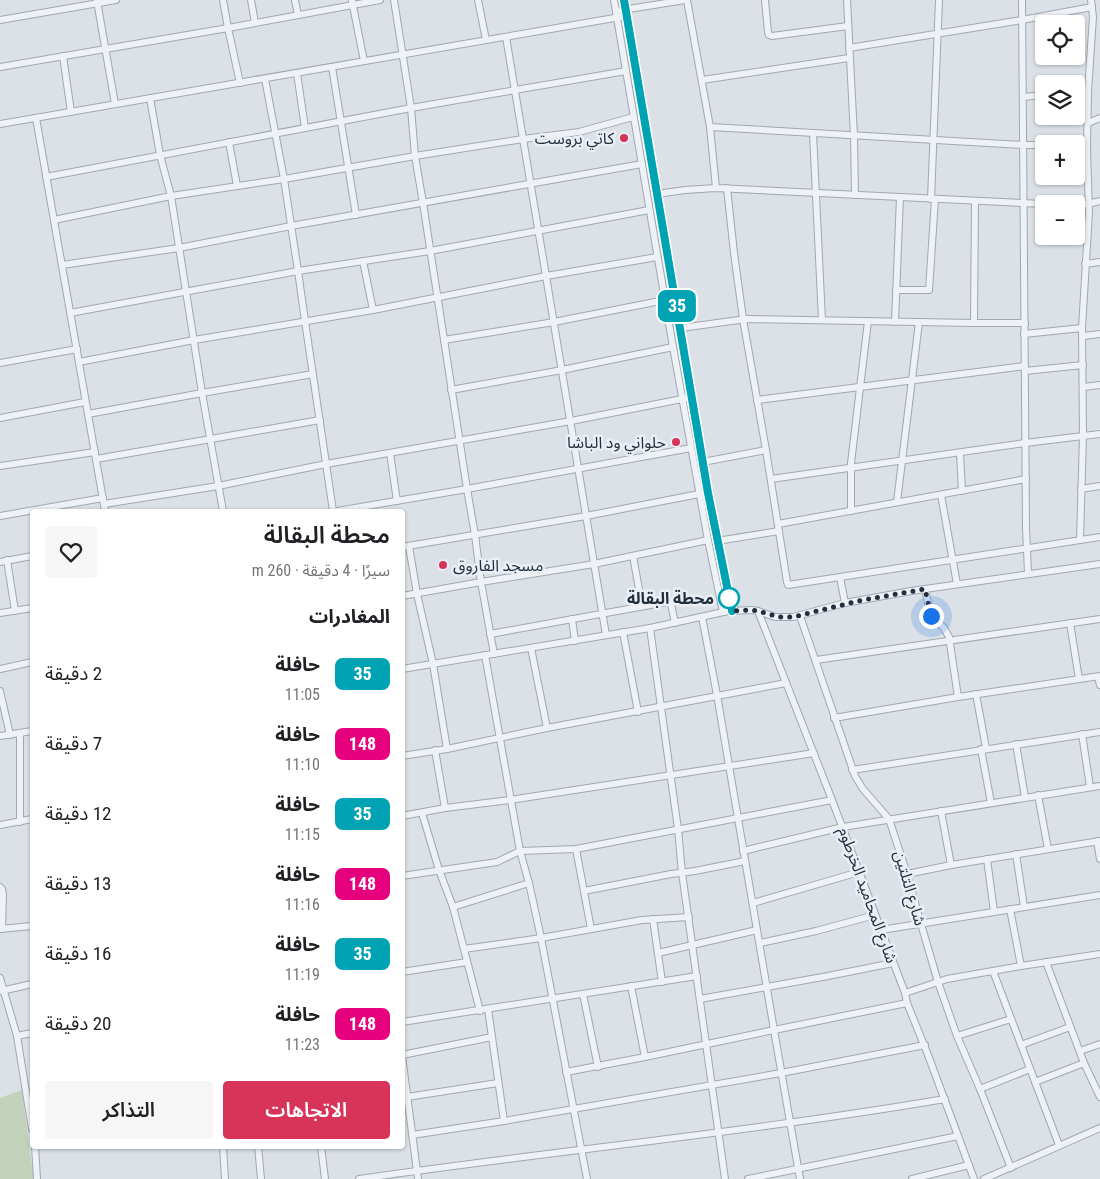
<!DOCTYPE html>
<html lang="ar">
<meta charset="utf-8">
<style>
:root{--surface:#fff;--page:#f6f6f6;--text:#202124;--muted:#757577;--accent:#d83459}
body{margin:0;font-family:"Roboto Condensed","Noto Sans Arabic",sans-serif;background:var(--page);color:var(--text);direction:rtl;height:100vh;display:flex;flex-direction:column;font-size:19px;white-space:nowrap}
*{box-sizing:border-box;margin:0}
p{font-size:16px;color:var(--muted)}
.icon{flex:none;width:28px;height:28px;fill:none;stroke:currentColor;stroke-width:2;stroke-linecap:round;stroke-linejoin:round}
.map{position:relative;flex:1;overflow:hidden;direction:ltr}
.drawer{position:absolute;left:30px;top:509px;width:375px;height:640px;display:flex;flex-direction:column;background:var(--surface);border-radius:5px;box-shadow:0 1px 4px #0004;direction:rtl}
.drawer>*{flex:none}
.badge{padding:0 10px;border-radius:8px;font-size:18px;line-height:32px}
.tools{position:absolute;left:1035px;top:15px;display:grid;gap:10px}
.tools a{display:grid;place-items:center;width:50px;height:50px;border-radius:5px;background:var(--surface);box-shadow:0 1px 4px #0004;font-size:25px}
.you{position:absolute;width:25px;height:25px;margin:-12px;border:4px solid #fff;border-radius:50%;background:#1a73e8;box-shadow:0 0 0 8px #1a73e833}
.map>.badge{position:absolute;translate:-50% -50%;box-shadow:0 0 0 2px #fff}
h2{padding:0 15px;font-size:19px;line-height:45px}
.round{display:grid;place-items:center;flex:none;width:52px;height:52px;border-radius:5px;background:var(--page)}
.head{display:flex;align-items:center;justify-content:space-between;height:85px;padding:0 15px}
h1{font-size:24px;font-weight:600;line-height:38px}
.cta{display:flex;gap:10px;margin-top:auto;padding:10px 15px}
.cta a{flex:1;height:58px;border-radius:5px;background:var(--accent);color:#fff;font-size:20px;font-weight:600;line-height:58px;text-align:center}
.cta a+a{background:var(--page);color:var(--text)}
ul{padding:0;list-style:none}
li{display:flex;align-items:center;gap:15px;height:70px;padding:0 15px}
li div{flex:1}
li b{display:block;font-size:19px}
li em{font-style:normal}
li .badge{min-width:55px;font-weight:700;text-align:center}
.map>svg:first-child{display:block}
.green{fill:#c3d2bb}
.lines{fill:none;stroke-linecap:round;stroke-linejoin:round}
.minor-casing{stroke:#a0a8b1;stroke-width:8}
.minor{stroke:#eef1f5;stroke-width:6}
.line-casing{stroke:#fff;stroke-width:11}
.line{stroke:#00a3b4;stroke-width:8}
.walk{stroke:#242f3e;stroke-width:5;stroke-dasharray:0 9}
.poi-dot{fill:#d83459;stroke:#eaeff5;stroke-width:2}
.stop-dot{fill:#fff;stroke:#00a3b4;stroke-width:2.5}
.labels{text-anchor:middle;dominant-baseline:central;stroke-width:5;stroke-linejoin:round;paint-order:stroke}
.poi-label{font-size:16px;fill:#242f3e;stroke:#eaeff5;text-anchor:end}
.stop-label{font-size:16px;font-weight:bold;fill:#242f3e;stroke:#eaeff5;text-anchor:end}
.street-label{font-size:16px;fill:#242f3e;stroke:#eaeff5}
</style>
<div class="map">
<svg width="1100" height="1179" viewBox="0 0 1100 1179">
<rect width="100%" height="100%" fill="#dbe1e7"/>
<!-- green -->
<path class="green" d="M22,1090L31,1160L35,1179H0V1098Z"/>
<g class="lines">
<!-- minor casing -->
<g class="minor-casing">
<g id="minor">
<path d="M223,0L228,28L240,83"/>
<path d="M251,0L255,23"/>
<path d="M295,0L298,15"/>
<path d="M394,0L411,108L415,156L423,203L467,489L475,535L481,582L494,654"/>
<path d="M478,0L486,40"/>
<path d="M614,0L673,347L708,540L723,612"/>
<path d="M624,0L708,493L732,611"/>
<path d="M687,0L710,127L716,188"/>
<path d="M765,0L768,32L769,35L772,36L848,26"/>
<path d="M847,0L854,136L855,195"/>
<path d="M1022,0L1026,528L1028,573"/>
<path d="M97,1L115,104"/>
<path d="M352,1L364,61"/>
<path d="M616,11L685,0"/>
<path d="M0,20L116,0"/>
<path d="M506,37L606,635"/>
<path d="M849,48L1022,20L1092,7"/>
<path d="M63,56L71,112"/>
<path d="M0,67L228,28L380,0"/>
<path d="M332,67L356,215"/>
<path d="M297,73L305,128"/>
<path d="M265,79L284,179L298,271L305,321L333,511"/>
<path d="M702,80L849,58"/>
<path d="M1076,92L1088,91"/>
<path d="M1023,97L1044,95"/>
<path d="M150,98L160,155L171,196L202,393L223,511"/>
<path d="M36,118L105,511"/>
<path d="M1088,123L1100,118"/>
<path d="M0,124L626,16"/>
<path d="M710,127L1023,145H1044"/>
<path d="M813,133L822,320"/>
<path d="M229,142L237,186"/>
<path d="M1076,147L1087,148"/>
<path d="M46,177L411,108L626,71"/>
<path d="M727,188L734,253L743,319L766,450L787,582L788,585L1100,537"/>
<path d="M657,194L685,190L716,188L1044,204"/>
<path d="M931,199L939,0"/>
<path d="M1076,205L1088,204L1100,201"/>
<path d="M54,220L171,196L284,179L415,156L523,139L579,132L633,117"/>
<path d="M363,261L373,310"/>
<path d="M1085,264L1100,262"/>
<path d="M62,265L179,248L291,226L642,164"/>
<path d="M896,290H929L935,199"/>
<path d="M70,313L298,271L430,251L649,210"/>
<path d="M895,322L900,197"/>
<path d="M974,323L975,201"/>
<path d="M681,328L746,319L974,323H1025"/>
<path d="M1024,334L1082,328"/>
<path d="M1083,336L1100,334"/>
<path d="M444,340L554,322L665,300"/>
<path d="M79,362L194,340L373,310L546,276L657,257"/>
<path d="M0,363L77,349"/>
<path d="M1025,371L1083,365"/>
<path d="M1083,387L1100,385"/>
<path d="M451,390L562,370L673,347"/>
<path d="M757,400L1025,366"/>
<path d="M88,414L202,393L313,374"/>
<path d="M0,418L85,402"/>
<path d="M390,453L397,501"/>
<path d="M960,453L962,491"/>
<path d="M96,459L320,420"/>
<path d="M703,462L766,450"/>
<path d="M0,466L95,452"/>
<path d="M771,479L1025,443L1100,434"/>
<path d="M1081,489L1100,486"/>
<path d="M941,495L957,584"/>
<path d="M897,502L919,322"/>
<path d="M104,504L218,486L326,464L571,421L692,397"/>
<path d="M337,511L467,489L691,448"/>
<path d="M851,511V463L868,321"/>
<path d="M0,516L103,498"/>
<path d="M778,524L1026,479"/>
<path d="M1080,540L1083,436L1082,328L1089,212L1087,148L1088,91L1093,17L1091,0"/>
<path d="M717,541L779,531"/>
<path d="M409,546L417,594L433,664L447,749"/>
<path d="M402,547L586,516L699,494"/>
<path d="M633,556L642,606"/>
<path d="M7,560L15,611"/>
<path d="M0,562L32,556"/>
<path d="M840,577L845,603"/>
<path d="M925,589L931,616L944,628L949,637L958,697"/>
<path d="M402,596L481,582L594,564L708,540"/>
<path d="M758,611L832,800L905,993L907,1003L928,1055L974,1179"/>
<path d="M0,613L32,608"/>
<path d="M800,616L855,776L863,789L889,819L907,874L921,924L938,982L957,1036L980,1089L1011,1168"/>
<path d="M702,617L717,695L774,1030L800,1179"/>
<path d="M572,619L575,641"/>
<path d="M1070,623L1079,679"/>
<path d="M650,628L678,829L682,873L725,1179"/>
<path d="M623,632L638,712"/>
<path d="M490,634L667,602L671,604L675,623"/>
<path d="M531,648L547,728"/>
<path d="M485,655L520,851L529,883L541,938L587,1179"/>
<path d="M816,660L1100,619"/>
<path d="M0,669L32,662"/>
<path d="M402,669L650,628L728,611L752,610L758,611L775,617H793L845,603L911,591L1100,564"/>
<path d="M1098,677L1100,685"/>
<path d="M0,691L10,735"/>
<path d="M976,694L986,748"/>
<path d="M834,718L958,697L1100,676"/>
<path d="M1082,734L1090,787"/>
<path d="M0,736L32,731"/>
<path d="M1016,744L1025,797"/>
<path d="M981,749L991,803"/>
<path d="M435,750L445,808"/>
<path d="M402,756L447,749L547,728L786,683"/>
<path d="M852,770L1100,732"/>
<path d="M1038,795L1048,849"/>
<path d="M941,811L951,865"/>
<path d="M422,813L439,870L453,907L480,1011"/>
<path d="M402,816L445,808L510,800L814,753"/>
<path d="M20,822V733"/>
<path d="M0,825L32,819"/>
<path d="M1097,841L1100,859"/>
<path d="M576,849L591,929"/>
<path d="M743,851L843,827L1100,786"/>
<path d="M1016,854L1024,907"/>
<path d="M987,859L994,912"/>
<path d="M907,874L951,865L1100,841"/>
<path d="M402,876L497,862L520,851L576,849L832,800"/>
<path d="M0,887L2,889L3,894L2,929"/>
<path d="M584,891L671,874L695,871L745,861"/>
<path d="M753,903L859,872"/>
<path d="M453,907L529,883"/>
<path d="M1010,909L1021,966"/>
<path d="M653,919L662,982"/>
<path d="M0,929L32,926"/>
<path d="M881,930L1100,895"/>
<path d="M760,943L816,931L875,915"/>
<path d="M464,949L541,938L642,920L689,917"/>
<path d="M658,953L757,930"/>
<path d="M1046,962L1084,1063L1100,1097"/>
<path d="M993,971L1059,1145"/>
<path d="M402,972L467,962"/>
<path d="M0,978L17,1036L32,1129"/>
<path d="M631,986L645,1057"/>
<path d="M1,991L32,984"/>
<path d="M905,993L947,979L1021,966L1100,954"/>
<path d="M583,994L598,1067"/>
<path d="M700,999L828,976L893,963"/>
<path d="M488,1009L504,1121"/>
<path d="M402,1022L697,976"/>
<path d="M17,1036L32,1033"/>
<path d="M957,1036L1011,1019"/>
<path d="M1021,1045L1070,1027"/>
<path d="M1080,1051L1100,1044"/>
<path d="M402,1055L492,1037"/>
<path d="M402,1056L418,1179"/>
<path d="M566,1072L645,1057L774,1030L907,1003"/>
<path d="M1035,1082L1084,1063"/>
<path d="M980,1089L1030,1069"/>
<path d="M407,1097L498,1083"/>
<path d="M412,1135L504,1121L781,1073L925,1045"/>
<path d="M35,1146L37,1179"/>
<path d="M223,1146L225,1179"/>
<path d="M258,1146L261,1179"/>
<path d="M321,1146L325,1179"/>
<path d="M359,1179C554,1151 750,1132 945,1099"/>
<path d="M748,1179L958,1136"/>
<path d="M912,1179L969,1165"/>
<path d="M984,1179L1100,1128"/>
</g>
</g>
<!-- minor -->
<use href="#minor" class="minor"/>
</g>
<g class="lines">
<!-- line casing -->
<g class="line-casing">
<path id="line" d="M624,0L708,493L732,611"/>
</g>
<!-- line -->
<use href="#line" class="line"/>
<!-- walk -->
<path class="walk" d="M729,598L732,611L752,610L758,611L779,617H793L858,601L925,589L931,616"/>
</g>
<!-- markers -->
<g class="poi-dot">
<circle cx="624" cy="138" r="5"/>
<circle cx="676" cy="442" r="5"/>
<circle cx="443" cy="565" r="5"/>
</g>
<circle class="stop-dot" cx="729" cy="598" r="10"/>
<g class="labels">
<!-- poi labels -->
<g class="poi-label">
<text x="614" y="138">كاتي بروست</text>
<text x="666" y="442">حلواني ود الباشا</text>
<text x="453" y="565" text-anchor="start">مسجد الفاروق</text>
</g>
<!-- stop labels -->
<g class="stop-label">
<text x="714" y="598">محطة البقالة</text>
</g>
<!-- street labels -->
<g class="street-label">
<text transform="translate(910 888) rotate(74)">شارع التلتين</text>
<text transform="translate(868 895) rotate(70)">شارع المحاميد الخرطوم</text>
</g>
</g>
</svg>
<div class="tools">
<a><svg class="icon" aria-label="locate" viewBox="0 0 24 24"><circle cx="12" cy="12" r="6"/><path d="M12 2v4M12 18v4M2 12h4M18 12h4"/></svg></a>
<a><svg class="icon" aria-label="layers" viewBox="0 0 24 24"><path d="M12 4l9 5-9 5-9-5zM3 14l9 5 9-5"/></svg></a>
<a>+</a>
<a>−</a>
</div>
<div class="you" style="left:931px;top:616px"></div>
<b class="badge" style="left:677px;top:306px;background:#00a3b4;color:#fff">35</b>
<section class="drawer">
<div class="head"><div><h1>محطة البقالة</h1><p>سيرًا · 4 دقيقة · 260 m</p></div><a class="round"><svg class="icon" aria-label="heart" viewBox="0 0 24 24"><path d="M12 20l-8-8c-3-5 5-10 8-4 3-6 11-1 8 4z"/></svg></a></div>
<h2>المغادرات</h2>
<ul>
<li><span class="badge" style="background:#00a3b4;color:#fff">35</span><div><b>حافلة</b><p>11:05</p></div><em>2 دقيقة</em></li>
<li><span class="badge" style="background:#e6007e;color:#fff">148</span><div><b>حافلة</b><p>11:10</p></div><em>7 دقيقة</em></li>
<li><span class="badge" style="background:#00a3b4;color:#fff">35</span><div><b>حافلة</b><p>11:15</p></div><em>12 دقيقة</em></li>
<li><span class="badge" style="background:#e6007e;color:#fff">148</span><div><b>حافلة</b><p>11:16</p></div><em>13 دقيقة</em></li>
<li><span class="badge" style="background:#00a3b4;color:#fff">35</span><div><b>حافلة</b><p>11:19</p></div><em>16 دقيقة</em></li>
<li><span class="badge" style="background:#e6007e;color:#fff">148</span><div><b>حافلة</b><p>11:23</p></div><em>20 دقيقة</em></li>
</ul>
<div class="cta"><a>الاتجاهات</a><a>التذاكر</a></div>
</section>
</div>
